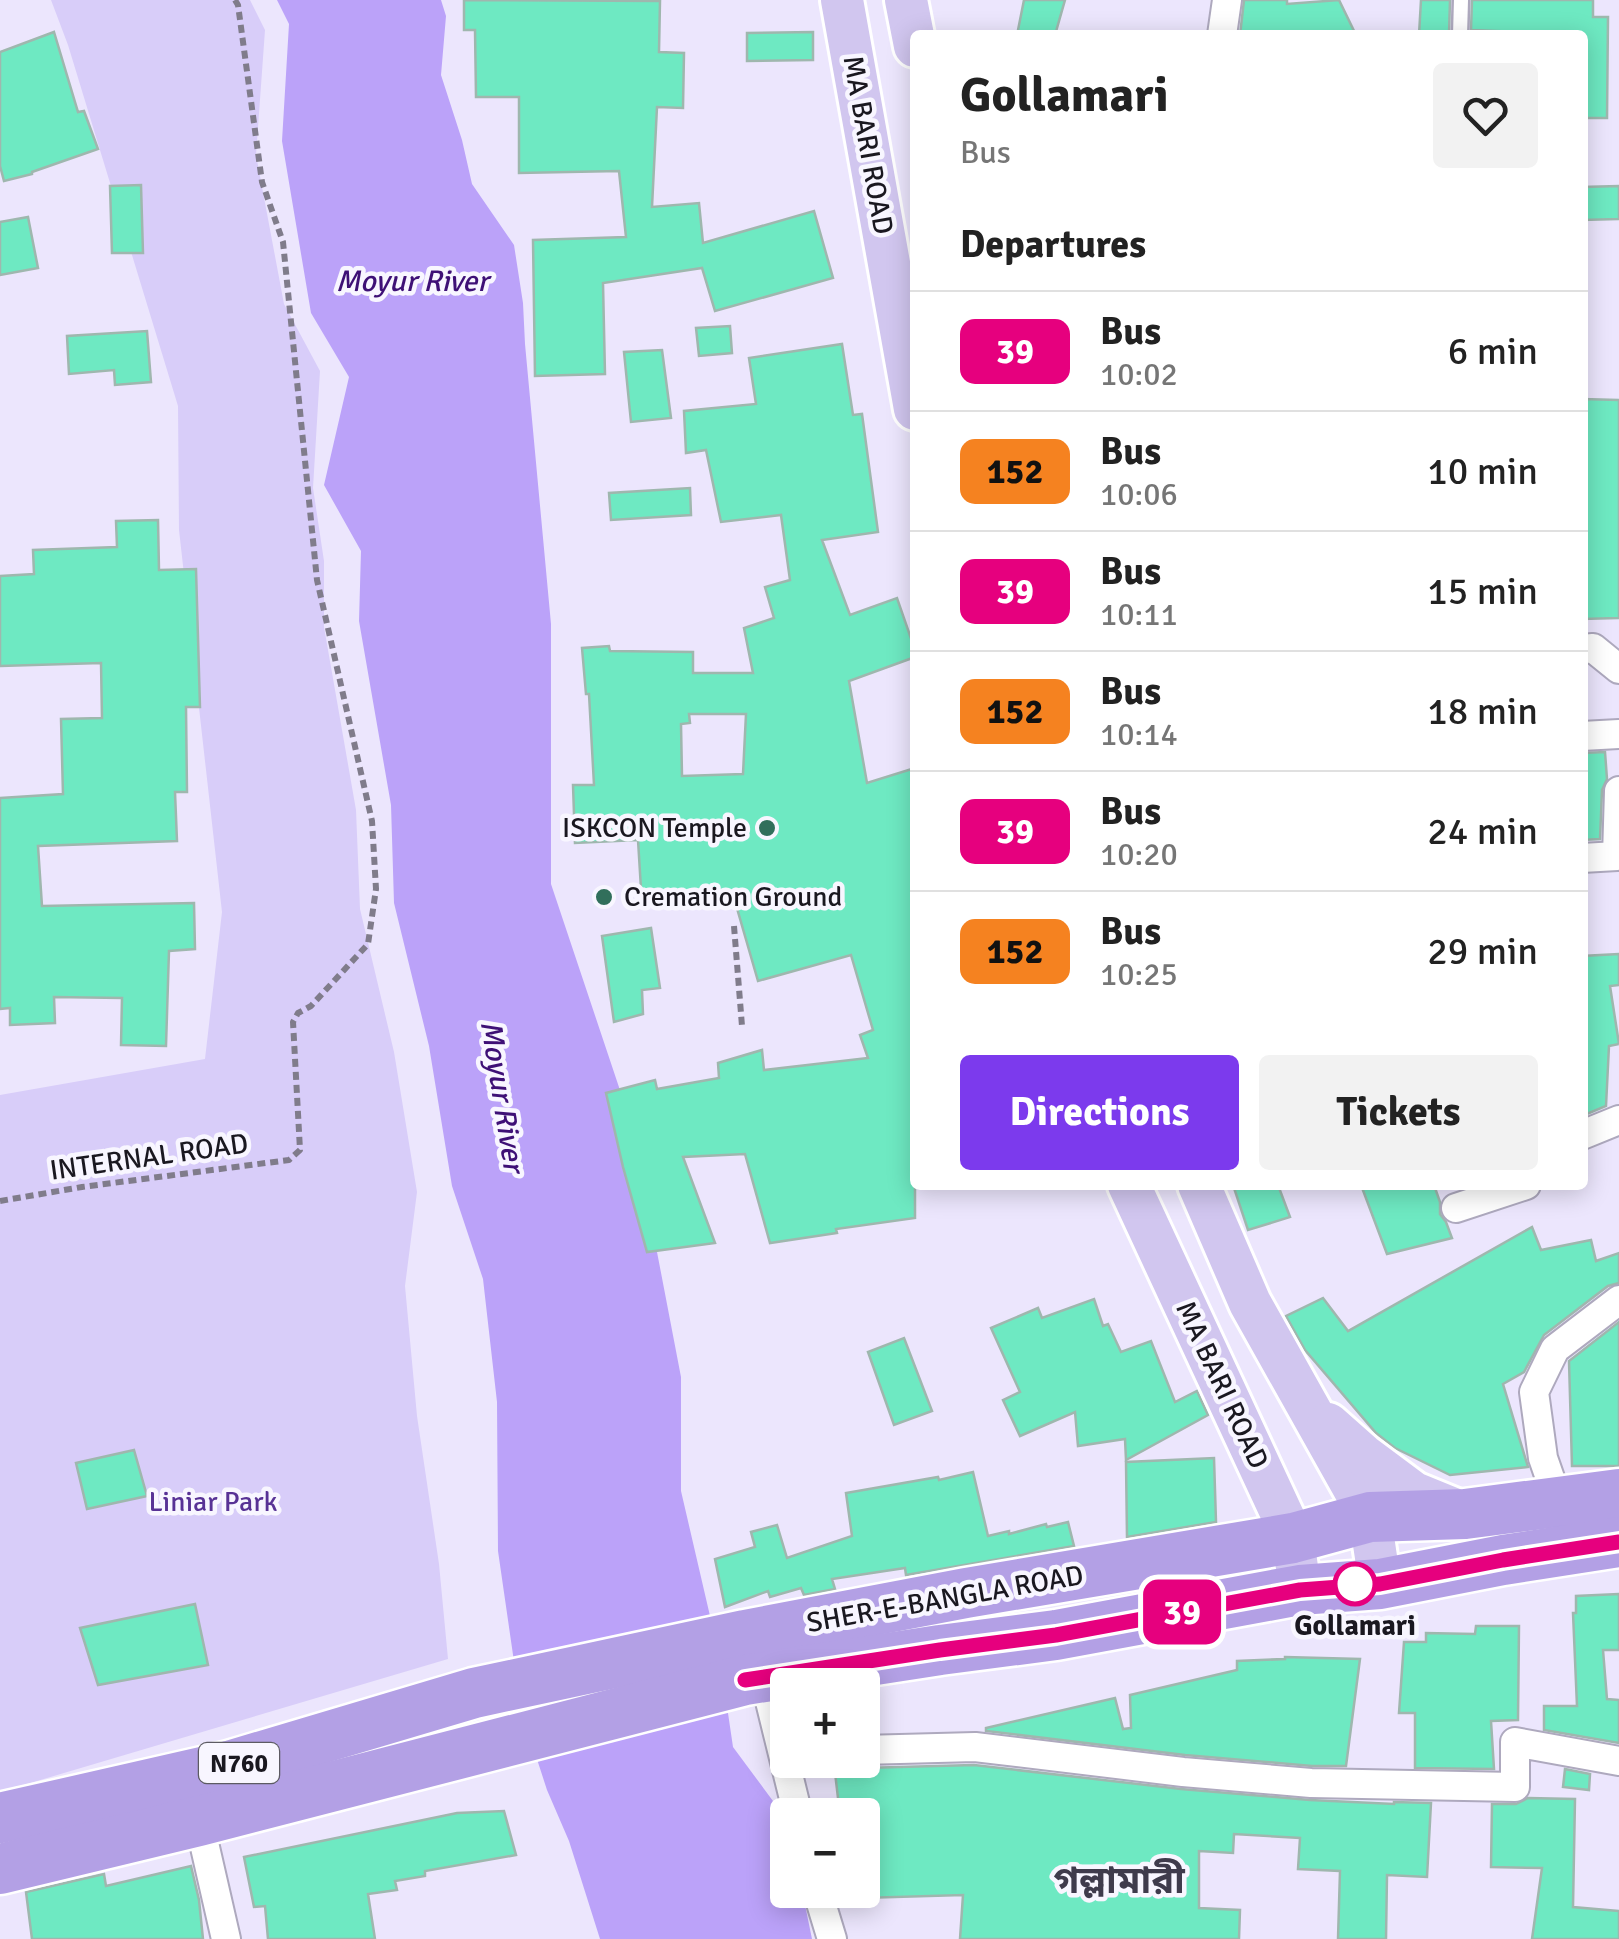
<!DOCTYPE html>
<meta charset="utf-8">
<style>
:root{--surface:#fff;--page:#f2f2f2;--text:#222;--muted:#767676;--line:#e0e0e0;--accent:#7c3aed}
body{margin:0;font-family:Signika,"Noto Sans Bengali",sans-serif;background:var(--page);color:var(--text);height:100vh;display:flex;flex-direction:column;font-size:38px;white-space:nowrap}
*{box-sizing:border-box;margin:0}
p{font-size:32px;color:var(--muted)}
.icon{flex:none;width:55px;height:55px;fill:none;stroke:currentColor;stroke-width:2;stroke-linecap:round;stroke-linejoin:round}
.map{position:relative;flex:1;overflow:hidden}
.side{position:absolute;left:910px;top:30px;width:678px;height:1160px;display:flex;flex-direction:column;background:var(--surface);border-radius:10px;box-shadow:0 5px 25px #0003}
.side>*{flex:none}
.badge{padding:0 20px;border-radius:15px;font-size:35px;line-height:65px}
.buttons{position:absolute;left:770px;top:1668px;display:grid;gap:20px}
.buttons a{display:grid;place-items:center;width:110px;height:110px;border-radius:10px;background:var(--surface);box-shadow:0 5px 25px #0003;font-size:50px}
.map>.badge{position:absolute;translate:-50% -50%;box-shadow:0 0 0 5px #fff}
h2{padding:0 50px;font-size:38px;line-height:90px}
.round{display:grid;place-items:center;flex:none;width:105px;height:105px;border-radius:10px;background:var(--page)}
.head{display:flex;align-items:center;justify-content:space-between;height:170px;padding:0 50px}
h1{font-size:48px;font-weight:700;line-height:75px}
.cta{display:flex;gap:20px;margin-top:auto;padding:20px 50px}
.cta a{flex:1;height:115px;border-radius:10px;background:var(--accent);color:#fff;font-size:40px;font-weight:700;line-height:115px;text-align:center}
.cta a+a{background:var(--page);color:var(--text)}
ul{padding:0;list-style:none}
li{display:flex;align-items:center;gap:30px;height:120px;padding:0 50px;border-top:2px solid var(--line)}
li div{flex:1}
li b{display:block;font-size:38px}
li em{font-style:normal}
li .badge{min-width:110px;font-weight:700;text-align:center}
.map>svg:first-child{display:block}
.green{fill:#d8cdf9}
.water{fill:#bba2f9}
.building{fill:#6ee9c2;stroke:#9fb7ae;stroke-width:2.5;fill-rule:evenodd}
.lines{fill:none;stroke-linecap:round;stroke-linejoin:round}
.lane-casing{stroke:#aea9be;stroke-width:19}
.street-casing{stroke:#aea9be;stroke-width:32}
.primary-casing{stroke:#fff;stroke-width:48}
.highway-casing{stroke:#fff;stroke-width:55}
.path{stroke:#807c8b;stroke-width:6;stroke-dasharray:8 5;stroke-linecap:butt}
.lane{stroke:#fff;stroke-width:14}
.street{stroke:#fff;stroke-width:28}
.primary{stroke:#d1c6ef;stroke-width:42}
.highway{stroke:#b3a0e5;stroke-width:50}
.line-casing{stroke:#fff;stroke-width:22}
.line{stroke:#e6007e;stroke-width:15}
.poi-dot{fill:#316f5b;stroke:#f8f6ff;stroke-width:4}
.stop-dot{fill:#fff;stroke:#e6007e;stroke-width:5}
.labels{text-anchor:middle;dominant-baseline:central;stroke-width:9;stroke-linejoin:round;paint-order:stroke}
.shield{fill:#f8f6ff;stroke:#5d5b63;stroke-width:2.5}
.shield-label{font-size:25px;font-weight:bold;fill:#1a1820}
.street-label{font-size:28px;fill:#1a1820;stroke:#f8f6ff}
.poi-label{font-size:28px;fill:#1a1820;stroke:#f8f6ff;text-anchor:end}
.park-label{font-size:28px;fill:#583295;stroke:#f8f6ff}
.stop-label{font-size:28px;font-weight:bold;fill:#1a1820;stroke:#f8f6ff}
.water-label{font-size:30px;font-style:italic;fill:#3e1076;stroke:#f8f6ff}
.district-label{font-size:38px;font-weight:bold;fill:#3f3b4c;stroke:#f8f6ff}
</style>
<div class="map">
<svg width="1619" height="1939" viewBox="0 0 1619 1939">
<rect width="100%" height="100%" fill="#ece6fd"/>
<!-- green -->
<path class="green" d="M51,0H250L265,30L256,155L284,304L320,371L313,488L324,561V627L356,810L360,909L394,1052L417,1192L405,1286L417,1416L439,1564L448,1659L0,1792V1095L205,1059L222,912L179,530L178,406L68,45Z"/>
<!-- water -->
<path class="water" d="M277,0H441L446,16L441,75L462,140L472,184L514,245L523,303L525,344L551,624V884L634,1132L681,1377V1491L720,1659L733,1747L773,1801L787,1841L788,1890H802L812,1939H600L569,1841L547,1790L521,1710L498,1551L497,1402L483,1279L452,1186L429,1046L394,903L391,805L359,621L361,551L324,485L349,377L311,313L282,141L289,24Z"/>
<!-- building -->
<g class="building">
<path d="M464,0L660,1L659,52L684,53L683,108L657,107L652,207L699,203L703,243L814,211L833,278L715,311L702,268L603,283L605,374L535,376L533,240L626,237L619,171L519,173V97H476L475,30H464Z"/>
<path d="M1024,0H1065L1055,35H1017Z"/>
<path d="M1244,0H1287V4L1339,0L1356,35H1240Z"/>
<path d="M1421,0H1450L1449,35H1419Z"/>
<path d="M1472,0H1593V17H1608L1607,118H1582V35H1542V33L1471,30Z"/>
<path d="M54,32L78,112L84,111L98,149L32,172V174L4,181L0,166V52Z"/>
<path d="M813,32V60L747,61V33Z"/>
<path d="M141,185L143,253H112L110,186Z"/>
<path d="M1619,186V219L1582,220V187Z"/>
<path d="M28,217L38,268L0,275V222Z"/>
<path d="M730,326L732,353L699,356L696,328Z"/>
<path d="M147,331L151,382L115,385L114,370L69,374L67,336Z"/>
<path d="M842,344L853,415L862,414L878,532L822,540L850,615L897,598L915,650V657L849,681L867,783L915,768V1218L836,1229L837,1233L770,1243L745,1154L683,1157L715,1243L647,1252L623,1167L606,1093L655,1080L657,1089L719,1078L718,1063L762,1050L764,1070L868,1058L860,1035L873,1030L851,955L758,981L734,898L706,903V898L642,905L638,840L575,843L573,785H594L589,694H586L582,648L609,646L610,651L693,652V673H753L744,628L774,618L765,587L790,580L781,515L721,522L706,450L686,453L684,411L756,404L749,358ZM689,714H746L743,774L682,776L681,724L690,723Z"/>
<path d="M662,350L671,418L631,422L624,352Z"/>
<path d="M1582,399L1619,400V618L1582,619Z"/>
<path d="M690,488L691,515L611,520L609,493Z"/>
<path d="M158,520L159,570L196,569L200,707H186L187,792H175L177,841L38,846L42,906L194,903L195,949L169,951L166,1046L121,1045L122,998L54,997L55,1023L10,1025V1008L0,1009V798L63,794L61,719L102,718L101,663L0,666V576L34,574L33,550L117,547L116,521Z"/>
<path d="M1605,752L1607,779L1602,790L1600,839L1582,840V753Z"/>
<path d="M651,928L660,988L642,990L643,1014L614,1022L602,936Z"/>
<path d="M1619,954V985L1610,986L1619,1044L1609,1046L1606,1106L1582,1116V956Z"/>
<path d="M1233,1185H1278L1290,1217L1248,1230Z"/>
<path d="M1361,1185H1434L1440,1202V1214L1446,1222L1452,1238L1387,1254Z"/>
<path d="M1532,1227L1541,1250L1591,1240L1596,1261L1619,1253V1283L1608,1286L1544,1335L1524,1372L1503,1384L1528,1467L1450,1475L1395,1448L1376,1433L1305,1350L1286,1316L1323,1298L1348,1331Z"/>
<path d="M1094,1299L1103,1326L1108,1324L1121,1352L1151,1341L1175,1402L1197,1391L1208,1415L1126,1460L1125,1439L1078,1446L1075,1412L1020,1436L1003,1400L1020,1392L991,1328L1038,1308L1042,1318Z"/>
<path d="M1619,1322V1466H1572L1569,1361Z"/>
<path d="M904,1338L932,1411L894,1425L868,1352Z"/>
<path d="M134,1450L147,1496L87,1509L76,1463Z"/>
<path d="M1214,1458L1216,1522L1127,1537L1126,1462Z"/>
<path d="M973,1472L988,1536L1009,1531V1534L1046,1524L1047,1527L1068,1522L1074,1546L906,1575L905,1568L832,1579L835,1589L804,1595L801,1588L770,1597L768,1591L725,1607L715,1559L755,1547L751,1532L777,1525L787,1558L852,1536L846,1493L938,1477L939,1480Z"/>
<path d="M1619,1594V1650H1603L1607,1699L1619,1700V1743L1544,1730V1706H1577L1573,1613H1576V1596Z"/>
<path d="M195,1604L208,1665L98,1685L80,1628Z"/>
<path d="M1476,1626H1519L1518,1720L1491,1721L1494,1769L1415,1768V1713H1399L1404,1642H1426V1633L1475,1634Z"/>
<path d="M1285,1657L1360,1659L1346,1766H1312L1185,1755L986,1731V1728L1115,1698L1123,1729L1131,1728L1130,1695L1237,1670V1661L1285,1659Z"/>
<path d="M851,1763L862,1768L974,1765L1181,1789L1310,1800L1394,1804V1802L1431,1803L1427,1877L1387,1875L1386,1939H1338L1340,1871L1298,1869L1300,1838L1234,1834L1233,1853L1199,1851V1908L1240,1910L1239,1939H960L963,1895L862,1898V1815H840L834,1764Z"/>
<path d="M1565,1769L1590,1774L1589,1790L1563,1787Z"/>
<path d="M1528,1798L1575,1799L1573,1907L1619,1911V1939H1532L1542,1868L1491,1867L1492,1804H1516Z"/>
<path d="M504,1811L516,1855L425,1871V1876L395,1881L397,1890L368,1894L375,1939H268L265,1906L254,1907L244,1857L457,1813Z"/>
<path d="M191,1866L199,1900L203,1939H32L26,1892L104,1874L106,1886Z"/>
</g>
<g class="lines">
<!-- lane casing -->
<g class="lane-casing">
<path id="lane" d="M1460,35L1461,0"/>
</g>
<!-- street casing -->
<g class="street-casing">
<g id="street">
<path d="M1222,35L1227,0"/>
<path d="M1582,649L1593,648L1619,669"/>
<path d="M1582,736L1619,734"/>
<path d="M1582,858L1617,856L1619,791"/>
<path d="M1582,1135L1619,1120"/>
<path d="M1456,1208L1526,1185"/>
<path d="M1558,1501L1543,1458L1534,1392L1555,1349L1619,1300"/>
<path d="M764,1677L798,1815"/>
<path d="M862,1750L975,1747L1183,1772L1311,1783L1515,1787V1742L1619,1761"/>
<path d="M199,1821L226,1939"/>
<path d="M817,1890L832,1939"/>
</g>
</g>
<!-- primary casing -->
<g class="primary-casing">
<g id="primary">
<path d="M842,0L915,409"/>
<path d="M906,0L915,46"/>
<path d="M1129,1185L1293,1538L1300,1590"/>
<path d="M1199,1185L1250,1303L1370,1517L1380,1584"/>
<path d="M1328,1424L1363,1455L1414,1493L1463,1513"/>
</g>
</g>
<!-- highway casing -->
<g class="highway-casing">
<g id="highway">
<path d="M0,1818L229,1766L474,1693L745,1635L966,1593L1293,1538L1370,1517L1465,1514L1619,1494"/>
<path d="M0,1869L199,1821L745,1680L940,1650L1056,1635L1300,1590L1380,1584L1503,1560L1619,1542"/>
</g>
</g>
<!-- path -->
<g class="path">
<path d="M734,926L742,1026"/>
<path d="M0,1201L82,1187L289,1160L300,1150L293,1022L298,1013L311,1006L368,944L376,889L372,821L317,580L283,242L262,182L238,5L235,0"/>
</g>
<!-- lane -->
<use href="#lane" class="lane"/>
<!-- street -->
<use href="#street" class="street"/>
<!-- primary -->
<use href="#primary" class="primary"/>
<!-- highway -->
<use href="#highway" class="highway"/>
</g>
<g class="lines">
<!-- line casing -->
<g class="line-casing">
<path id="line" d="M745,1680L940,1650L1056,1635L1300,1590L1380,1584L1503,1560L1619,1542"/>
</g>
<!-- line -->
<use href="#line" class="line"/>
</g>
<!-- markers -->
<g class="poi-dot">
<circle cx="767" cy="828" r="10"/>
<circle cx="604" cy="897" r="10"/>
</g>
<circle class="stop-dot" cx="1355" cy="1584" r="20"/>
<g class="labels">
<!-- shield labels -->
<rect class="shield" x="199" y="1743" width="80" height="40" rx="8"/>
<g class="shield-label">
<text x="239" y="1763">N760</text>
</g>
<!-- street labels -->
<g class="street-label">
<text transform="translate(868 145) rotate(80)">MA BARI ROAD</text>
<text transform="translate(149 1157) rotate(-8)">INTERNAL ROAD</text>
<text transform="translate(1222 1385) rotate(65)">MA BARI ROAD</text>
<text transform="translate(945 1599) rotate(-10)">SHER-E-BANGLA ROAD</text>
</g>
<!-- poi labels -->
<g class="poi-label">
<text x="747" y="828">ISKCON Temple</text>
<text x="624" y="897" text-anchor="start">Cremation Ground</text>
</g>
<!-- park labels -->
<g class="park-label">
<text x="213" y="1502">Liniar Park</text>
</g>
<!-- stop labels -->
<g class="stop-label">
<text x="1355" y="1626">Gollamari</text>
</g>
<!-- water labels -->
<g class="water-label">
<text x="412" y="281">Moyur River</text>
<text transform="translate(502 1096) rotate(81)">Moyur River</text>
</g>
<!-- district labels -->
<g class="district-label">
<text x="1119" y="1880">গল্লামারী</text>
</g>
</g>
</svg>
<div class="buttons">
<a>+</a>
<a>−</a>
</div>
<b class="badge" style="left:1182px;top:1612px;background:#e6007e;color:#fff">39</b>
<section class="side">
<div class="head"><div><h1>Gollamari</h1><p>Bus</p></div><a class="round"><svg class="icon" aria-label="heart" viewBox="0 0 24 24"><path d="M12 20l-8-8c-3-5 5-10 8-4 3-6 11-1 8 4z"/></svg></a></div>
<h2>Departures</h2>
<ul>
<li><span class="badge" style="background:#e6007e;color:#fff">39</span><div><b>Bus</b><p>10:02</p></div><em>6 min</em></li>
<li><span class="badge" style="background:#f58220;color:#111">152</span><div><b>Bus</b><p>10:06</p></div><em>10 min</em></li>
<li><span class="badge" style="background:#e6007e;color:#fff">39</span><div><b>Bus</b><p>10:11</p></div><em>15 min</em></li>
<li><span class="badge" style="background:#f58220;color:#111">152</span><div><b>Bus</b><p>10:14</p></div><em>18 min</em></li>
<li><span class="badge" style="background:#e6007e;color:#fff">39</span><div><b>Bus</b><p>10:20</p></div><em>24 min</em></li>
<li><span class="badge" style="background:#f58220;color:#111">152</span><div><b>Bus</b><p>10:25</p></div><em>29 min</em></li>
</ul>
<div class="cta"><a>Directions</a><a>Tickets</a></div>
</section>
</div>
